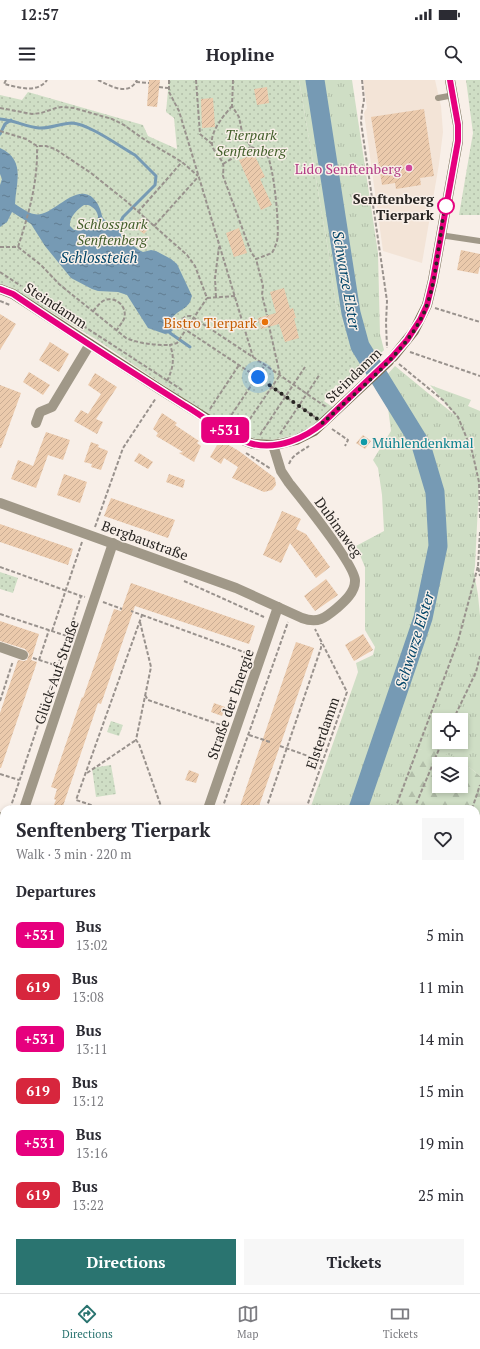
<!DOCTYPE html>
<meta charset="utf-8">
<style>
:root{--surface:#fff;--page:#f7f7f7;--text:#2b2b33;--muted:#7c7c81;--line:#e1e1e2;--accent:#2a7470}
body{margin:0;font-family:"PT Serif",serif;background:var(--page);color:var(--text);height:100vh;display:flex;flex-direction:column;font-size:15px;white-space:nowrap}
*{box-sizing:border-box;margin:0}
p{font-size:13px;color:var(--muted)}
.icon{flex:none;width:22px;height:22px;fill:none;stroke:currentColor;stroke-width:2;stroke-linecap:round;stroke-linejoin:round}
.map{position:relative;flex:1;overflow:hidden}
.panel{position:absolute;left:0px;top:725px;width:480px;height:488px;display:flex;flex-direction:column;background:var(--surface);border-radius:12px 12px 0 0;box-shadow:0 2px 6px #0003}
.panel>*{flex:none}
.badge{padding:0 8px;border-radius:6px;font-size:14px;line-height:26px}
.tools{position:absolute;left:432px;top:633px;display:grid;gap:8px}
.tools a{display:grid;place-items:center;width:36px;height:36px;border-radius:0px;background:var(--surface);box-shadow:0 2px 6px #0003;font-size:20px}
.you{position:absolute;width:20px;height:20px;margin:-10px;border:3px solid #fff;border-radius:50%;background:#1a73e8;box-shadow:0 0 0 6px #1a73e833}
.map>.badge{position:absolute;translate:-50% -50%;box-shadow:0 0 0 2px #fff}
h2{padding:0 16px;font-size:15px;line-height:36px}
.round{display:grid;place-items:center;flex:none;width:42px;height:42px;border-radius:0px;background:var(--page)}
.overview{display:flex;align-items:center;justify-content:space-between;height:68px;padding:0 16px}
h1{font-size:19px;font-weight:700;line-height:30px}
.primary-button{display:flex;gap:8px;margin-top:auto;padding:8px 16px}
.primary-button a{flex:1;height:46px;border-radius:0px;background:var(--accent);color:#fff;font-size:16px;font-weight:700;line-height:46px;text-align:center}
.primary-button a+a{background:var(--page);color:var(--text)}
ul{padding:0;list-style:none}
li{display:flex;align-items:center;gap:12px;height:52px;padding:0 16px}
li div{flex:1}
li b{display:block;font-size:15px}
li em{font-style:normal}
li .badge{min-width:44px;font-weight:700;text-align:center}
.status{display:flex;justify-content:space-between;align-items:center;height:28px;padding:0 20px;background:var(--surface);direction:ltr}
.status svg{height:11px;fill:currentColor}
header{display:flex;justify-content:space-between;align-items:center;height:52px;padding:0 16px;background:var(--surface);font-size:18px;font-weight:700}
.dock{display:flex;justify-content:space-around;align-items:center;height:56px;border-top:1px solid var(--line);background:var(--surface);font-size:11px;color:var(--muted)}
.dock a{display:grid;justify-items:center;gap:2px}
.dock .selected{color:var(--accent)}
.map>svg:first-child{display:block}
.built{fill:#f3e4d7}
.grass{fill:url(#grass-tufts);fill-rule:evenodd}
.forest{fill:url(#forest-firs);fill-rule:evenodd}
.park{fill:url(#park-dots)}
.water{fill:url(#water-ripples);fill-rule:evenodd}
.lines{fill:none;stroke-linecap:round;stroke-linejoin:round}
.stream{stroke:#769ab4;stroke-width:3}
.river{stroke:#769ab4;stroke-width:19}
.building{fill:url(#building-hatch)}
.path{stroke:#99928d;stroke-width:2;stroke-dasharray:4 2;stroke-linecap:butt}
.lane{stroke:#a09888;stroke-width:6}
.street{stroke:#a09888;stroke-width:10}
.secondary{stroke:#7a6e57;stroke-width:10}
.line-casing{stroke:#fff;stroke-width:9}
.line{stroke:#e6007e;stroke-width:6}
.walk{stroke:#282522;stroke-width:4;stroke-dasharray:0 7.2}
.hotel-dot{fill:#d1479c;stroke:#f8efe8;stroke-width:1.5}
.stop-dot{fill:#fff;stroke:#e6007e;stroke-width:2}
.food-dot{fill:#e8710a;stroke:#f8efe8;stroke-width:1.5}
.culture-dot{fill:#0f9aa8;stroke:#f8efe8;stroke-width:1.5}
.labels{text-anchor:middle;dominant-baseline:central;stroke-width:3;stroke-linejoin:round;paint-order:stroke}
.park-label{font-size:14px;font-style:italic;fill:#435f2b;stroke:#f8efe8}
.hotel-label{font-size:14px;fill:#b23c85;stroke:#f8efe8;text-anchor:end}
.stop-label{font-size:14px;font-weight:bold;fill:#282522;stroke:#f8efe8;text-anchor:end}
.street-label{font-size:14px;fill:#282522;stroke:#f8efe8}
.food-label{font-size:14px;fill:#c56008;stroke:#f8efe8;text-anchor:end}
.culture-label{font-size:14px;fill:#0d838f;stroke:#f8efe8;text-anchor:start}
.water-label{font-size:15px;font-style:italic;fill:#004468;stroke:#f8efe8}
</style>
<div class="status"><b>12:57</b><svg viewBox="0 0 49 12"><path d="M0 12V9h3v3zM5 12V6h3v6zM10 12V3h3v9zM15 12V0h3v12zM26 1h20v11H26zM47 4h2v5h-2z"/></svg></div>
<header><svg class="icon" aria-label="menu" viewBox="0 0 24 24"><path d="M4 6h16M4 12h16M4 18h16"/></svg>Hopline<svg class="icon" aria-label="search" viewBox="0 0 24 24"><circle cx="10" cy="10" r="6"/><path d="M15 15l6 6"/></svg></header>
<div class="map">
<svg width="480" height="1213" viewBox="0 0 480 1213">
<defs>
<pattern id="grass-tufts" width="24" height="20" patternUnits="userSpaceOnUse"><rect width="24" height="20" fill="#cfdec5"/><path d="M3 7l-1-3M5 7V3M7 7l1-3M15 17l-1-3M17 17v-4M19 17l1-3" fill="none" stroke="#b2bea9"/></pattern>
<pattern id="forest-firs" width="22" height="20" patternUnits="userSpaceOnUse"><rect width="22" height="20" fill="#cfdec5"/><path d="M5 1l3.5 6h-7zM16 11l3.5 6h-7z" fill="#b2bea9"/></pattern>
<pattern id="park-dots" width="8" height="8" patternUnits="userSpaceOnUse"><rect width="8" height="8" fill="#cfdec5"/><path d="M2 2h.1M6 6h.1" fill="none" stroke="#b2bea9" stroke-width="1.8" stroke-linecap="round"/></pattern>
<pattern id="water-ripples" width="26" height="14" patternUnits="userSpaceOnUse"><rect width="26" height="14" fill="#769ab4"/><path d="M2 4q2-2 4 0t4 0M15 11q2-2 4 0t4 0" fill="none" stroke="#617d92"/></pattern>
<pattern id="building-hatch" width="6" height="6" patternUnits="userSpaceOnUse"><rect width="6" height="6" fill="#ebcaac"/><path d="M-1 1l2-2M0 6l6-6M5 7l2-2" fill="none" stroke="#caad94"/></pattern>
</defs>
<rect width="100%" height="100%" fill="#f8efe8"/>
<!-- built -->
<g class="built">
<path d="M363,0H435L441,26L443,52L439,84L422,183L383,171L364,33L367,28Z"/>
<path d="M4,803V913L0,910V816Z"/>
<path d="M0,982L4,983V1055L0,1054Z"/>
</g>
<!-- grass -->
<g class="grass">
<path d="M299,0H352L378,173L380,254L384,270L363,291L336,225L329,175Z"/>
<path d="M395,286L456,336L430,305L471,320L468,326L480,331V410L479,405L475,486L474,492L478,515L480,536V696L458,678L418,669L395,729H310L358,592L356,583L373,575L375,567L365,550V487L356,466L384,451L382,415L378,388L373,380L391,351L388,328L375,308ZM439,640H461V662H439Z"/>
<path d="M151,1209H234L233,1213H150Z"/>
</g>
<!-- forest -->
<path class="forest" d="M417,669L435,671L458,678L480,696V1213H233L234,1209H476V729H395ZM439,684H461V706H439Z"/>
<!-- park -->
<g class="park">
<path d="M169,0H299L329,175L336,225L363,291L345,311L336,305L324,321L334,328L315,345L299,354L272,360L256,359L247,357L236,351L178,315L97,260L8,206L0,204V15L22,20L28,12L143,45L148,56L177,69L174,38L166,32Z"/>
<path d="M466,0H480V135H459L473,53Z"/>
<path d="M0,492L18,498L13,513L0,509Z"/>
<path d="M111,641L123,645L119,656L107,652Z"/>
<path d="M111,685L116,714L96,717L92,688Z"/>
</g>
<!-- water -->
<path class="water" d="M0,68C26,80 16,102 15,124C20,127 28,133 34,134C50,138 68,111 85,114C93,115 99,124 101,132C102,135 102,138 105,140C109,144 114,144 119,145L121,154L126,160L139,170L143,172L151,170L156,171L171,179L177,184L192,216C191,218 191,220 190,222C184,233 166,232 173,250L170,253L165,254L148,248L127,215L118,212L98,211L92,209L71,198L45,166L31,144L12,132L7,142L0,147V105L2,99L0,94ZM84,125H88C94,127 99,133 98,139C91,147 84,151 74,150L70,146C69,137 77,130 84,125Z"/>
<g class="lines">
<!-- stream -->
<g class="stream">
<path d="M0,39C14,40 26,47 39,48C50,49 61,43 72,43C89,44 119,66 135,75L156,96L155,105L123,137L119,145"/>
<path d="M0,54L5,44L11,40"/>
<path d="M170,253L190,267"/>
</g>
<!-- river -->
<g class="river">
<path d="M315,0L351,233L360,266L421,365L435,412L438,466L423,538L358,729"/>
<path d="M194,1213L195,1209"/>
</g>
</g>
<!-- building -->
<g class="building">
<path d="M149,0H160L157,27L147,26Z"/>
<path d="M267,7L269,23L257,25L254,9Z"/>
<path d="M213,18L215,47L202,48L201,19Z"/>
<path d="M424,29L434,96L420,98L421,105L396,109L395,103L382,105L371,37Z"/>
<path d="M254,74L265,97L260,99L272,125L261,130L239,80Z"/>
<path d="M140,139L149,148L144,154L134,146Z"/>
<path d="M239,148L247,173L234,177L226,153Z"/>
<path d="M461,170L480,174V186L478,194L457,190Z"/>
<path d="M284,208L290,229L293,228L296,238H294L299,258L285,262L279,244L261,249L258,238L276,233L270,212Z"/>
<path d="M0,234L16,244L0,270Z"/>
<path d="M50,262L69,274L59,292L39,280Z"/>
<path d="M29,292L50,305L43,315L23,302Z"/>
<path d="M95,293L117,307L96,339L103,342L97,354L74,341L81,330L88,334L101,314L88,305Z"/>
<path d="M0,305L21,313L1,368H0Z"/>
<path d="M162,333L177,343L175,345L199,361L197,363L201,366L194,382L179,373L183,372L156,356L158,353L153,349Z"/>
<path d="M46,352L70,360L63,380L48,375L36,408L11,399L18,380L33,386Z"/>
<path d="M363,355L371,361L365,369L356,363Z"/>
<path d="M220,360L239,371L275,398L276,405L272,410L264,412L232,398L238,387L224,378L221,384L210,377Z"/>
<path d="M91,362L99,365L98,367L108,371L101,390L91,387L92,384L84,382Z"/>
<path d="M139,373L153,382L148,389L134,381Z"/>
<path d="M64,394L87,402L80,423L57,415Z"/>
<path d="M169,394L185,400L183,408L166,402Z"/>
<path d="M111,418L175,440L168,458L104,436Z"/>
<path d="M282,431L301,439L296,449L306,454L330,487L316,498L290,463L281,483L263,475Z"/>
<path d="M0,444L73,469L68,485L0,462Z"/>
<path d="M326,499L338,515L315,531L304,516Z"/>
<path d="M131,503L255,546L249,564L135,526L101,624L98,623L62,729H52L56,720L54,719L57,709L51,707L82,617L83,618L114,529L121,531Z"/>
<path d="M0,541L39,554L31,580L37,582L1,688H0V633L18,580L24,581L27,580L29,574L25,569L0,561Z"/>
<path d="M363,554L373,570L354,581L345,565Z"/>
<path d="M296,562L314,568L258,729H239Z"/>
<path d="M214,623L225,627L222,636L211,632Z"/>
<path d="M189,690L199,694L196,703L185,700Z"/>
</g>
<g class="lines">
<!-- path -->
<g class="path">
<path d="M6,0L4,4C18,7 37,14 47,0"/>
<path d="M98,0C111,6 128,17 137,0"/>
<path d="M169,0V12L179,31L253,277"/>
<path d="M196,0L200,54L212,64"/>
<path d="M233,0L232,26L239,37L242,52L251,67C256,69 264,70 267,75C274,87 280,149 277,161C276,165 274,169 272,173L256,179L263,206L262,215L267,235"/>
<path d="M362,0L364,20L362,31L361,42L387,221L386,243L387,268"/>
<path d="M136,2L149,3"/>
<path d="M159,7L168,8"/>
<path d="M232,26C224,35 210,52 212,64C213,72 221,77 223,84C224,87 223,93 223,96L251,172L256,179"/>
<path d="M0,28L32,34L41,33L56,28L62,27L74,28L112,39L124,45L145,60L182,82L198,96"/>
<path d="M0,51L26,59L37,66H46L55,69L91,93L126,121L187,175L195,186L207,218"/>
<path d="M223,84L251,67"/>
<path d="M138,132L182,82"/>
<path d="M154,146L198,97"/>
<path d="M0,167H18C29,133 38,102 37,66"/>
<path d="M18,167L41,185L59,204L126,258C141,264 154,265 170,265"/>
<path d="M0,192L21,206"/>
<path d="M216,217L215,198L219,167"/>
<path d="M207,218L235,216"/>
<path d="M0,221L10,225"/>
<path d="M48,223L182,310"/>
<path d="M435,228L480,242"/>
<path d="M93,231C97,227 100,222 105,220C116,216 128,227 124,239C122,243 119,246 117,250"/>
<path d="M410,272L480,296"/>
<path d="M399,284L444,321L458,337L472,371L479,402L480,439"/>
<path d="M167,301C173,289 175,278 170,265L177,263L207,218"/>
<path d="M210,329L239,285"/>
<path d="M315,337L257,297L183,248C179,242 183,235 191,236L265,285L326,327"/>
<path d="M228,340L265,285"/>
<path d="M243,349L280,295L269,246"/>
<path d="M332,349L348,360L345,366"/>
<path d="M280,354L320,294"/>
<path d="M260,355L305,287"/>
<path d="M246,373L271,389"/>
<path d="M289,384C292,375 302,371 309,366"/>
<path d="M95,447L123,368L156,318"/>
<path d="M480,452L478,486L480,496"/>
<path d="M0,487L81,516"/>
<path d="M184,501L264,537"/>
<path d="M103,522L122,529"/>
<path d="M0,534L67,556"/>
<path d="M142,535L252,575"/>
<path d="M140,542L151,587L136,660L139,664L162,729"/>
<path d="M52,551L82,462"/>
<path d="M33,578L58,586"/>
<path d="M39,580L49,550"/>
<path d="M145,615L148,620L227,647"/>
<path d="M0,621L13,581"/>
<path d="M453,640L476,592L480,576"/>
<path d="M249,655L270,662"/>
<path d="M280,666L322,681"/>
<path d="M87,693L136,660"/>
<path d="M0,694L19,700"/>
<path d="M10,729L81,516L85,517"/>
<path d="M103,729L76,720L142,535L131,531"/>
<path d="M222,729L288,542"/>
<path d="M266,729L321,568V563"/>
<path d="M306,729L347,612L315,549"/>
<path d="M395,729L458,561L478,486"/>
<path d="M414,729L442,662"/>
<path d="M472,729L480,705"/>
<path d="M476,954L480,946V940"/>
<path d="M476,1183H480"/>
<path d="M129,1213L130,1209"/>
<path d="M147,1213L148,1209"/>
<path d="M233,1213L234,1209"/>
<path d="M373,1213L374,1209"/>
</g>
<!-- lane -->
<g class="lane">
<path d="M438,18L454,15"/>
<path d="M440,155L480,161"/>
</g>
<!-- street -->
<g class="street">
<path d="M36,343L40,332L52,327L90,264"/>
<path d="M0,423L236,508L302,538C318,544 325,538 337,528C345,521 355,512 355,501C356,486 301,418 289,403L281,391L273,365"/>
<path d="M0,567L23,575"/>
<path d="M24,729L113,463"/>
<path d="M208,729L278,527"/>
<path d="M0,737L4,738"/>
<path d="M0,768L4,769"/>
<path d="M0,797L4,786"/>
<path d="M0,923L4,925"/>
<path d="M0,1116C4,1123 3,1134 4,1143"/>
<path d="M8,1209V1213"/>
</g>
<!-- secondary -->
<g class="secondary">
<path d="M0,209L13,214L161,310L238,358L253,364L273,365L280,364L296,360L314,351L389,281"/>
<path d="M393,277L414,251L427,225L433,200L458,61V45L450,0"/>
</g>
</g>
<g class="lines">
<!-- line casing -->
<g class="line-casing">
<path id="line" d="M0,209L13,214C69,252 127,289 184,325C203,336 232,359 253,364C278,370 305,358 323,343L392,277L407,260L420,240L427,225L433,200L458,61V45L450,0"/>
</g>
<!-- line -->
<use href="#line" class="line"/>
<!-- walk -->
<path class="walk" d="M258,297L323,343C357,310 412,269 427,225C435,202 437,176 441,153C442,144 443,134 446,126"/>
</g>
<!-- markers -->
<circle class="hotel-dot" cx="409" cy="88" r="4"/>
<circle class="stop-dot" cx="446" cy="126" r="8"/>
<circle class="food-dot" cx="265" cy="242" r="4"/>
<circle class="culture-dot" cx="364" cy="362" r="4"/>
<g class="labels">
<!-- park labels -->
<g class="park-label">
<text x="251" y="54">Tierpark<tspan x="251" dy="16">Senftenberg</tspan></text>
<text x="112" y="143">Schlosspark<tspan x="112" dy="16">Senftenberg</tspan></text>
</g>
<!-- hotel labels -->
<g class="hotel-label">
<text x="401" y="88">Lido Senftenberg</text>
</g>
<!-- stop labels -->
<g class="stop-label">
<text x="434" y="118">Senftenberg<tspan x="434" dy="16">Tierpark</tspan></text>
</g>
<!-- street labels -->
<g class="street-label">
<text transform="translate(56 225) rotate(33)">Steindamm</text>
<text transform="translate(353 295) rotate(-44)">Steindamm</text>
<text transform="translate(339 447) rotate(54)">Dubinaweg</text>
<text transform="translate(145 460) rotate(20)">Bergbaustraße</text>
<text transform="translate(56 592) rotate(-71)">Glück-Auf-Straße</text>
<text transform="translate(230 624) rotate(-71)">Straße der Energie</text>
<text transform="translate(322 653) rotate(-71)">Elsterdamm</text>
</g>
<!-- food labels -->
<g class="food-label">
<text x="257" y="242">Bistro Tierpark</text>
</g>
<!-- culture labels -->
<g class="culture-label">
<text x="372" y="362">Mühlendenkmal</text>
</g>
<!-- water labels -->
<g class="water-label">
<text x="99" y="177">Schlossteich</text>
<text transform="translate(347 200) rotate(80)">Schwarze Elster</text>
<text transform="translate(414 560) rotate(-73)">Schwarze Elster</text>
</g>
</g>
</svg>
<div class="tools">
<a><svg class="icon" aria-label="locate" viewBox="0 0 24 24"><circle cx="12" cy="12" r="6"/><path d="M12 2v4M12 18v4M2 12h4M18 12h4"/></svg></a>
<a><svg class="icon" aria-label="layers" viewBox="0 0 24 24"><path d="M12 4l9 5-9 5-9-5zM3 14l9 5 9-5"/></svg></a>
</div>
<div class="you" style="left:258px;top:297px"></div>
<b class="badge" style="left:225px;top:350px;background:#e6007e;color:#fff">+531</b>
<section class="panel">
<div class="overview"><div><h1>Senftenberg Tierpark</h1><p>Walk · 3 min · 220 m</p></div><a class="round"><svg class="icon" aria-label="heart" viewBox="0 0 24 24"><path d="M12 20l-8-8c-3-5 5-10 8-4 3-6 11-1 8 4z"/></svg></a></div>
<h2>Departures</h2>
<ul>
<li><span class="badge" style="background:#e6007e;color:#fff">+531</span><div><b>Bus</b><p>13:02</p></div><em>5 min</em></li>
<li><span class="badge" style="background:#d7263d;color:#fff">619</span><div><b>Bus</b><p>13:08</p></div><em>11 min</em></li>
<li><span class="badge" style="background:#e6007e;color:#fff">+531</span><div><b>Bus</b><p>13:11</p></div><em>14 min</em></li>
<li><span class="badge" style="background:#d7263d;color:#fff">619</span><div><b>Bus</b><p>13:12</p></div><em>15 min</em></li>
<li><span class="badge" style="background:#e6007e;color:#fff">+531</span><div><b>Bus</b><p>13:16</p></div><em>19 min</em></li>
<li><span class="badge" style="background:#d7263d;color:#fff">619</span><div><b>Bus</b><p>13:22</p></div><em>25 min</em></li>
</ul>
<div class="primary-button"><a>Directions</a><a>Tickets</a></div>
</section>
</div>
<nav class="dock">
<a class="selected"><svg class="icon" aria-label="directions" viewBox="0 0 24 24"><path d="M12 3l9 9-9 9-9-9zM9 14v-3h6M13 9l2 2-2 2"/></svg>Directions</a>
<a><svg class="icon" aria-label="map" viewBox="0 0 24 24"><path d="M3 6l6-2 6 2 6-2v14l-6 2-6-2-6 2zM9 4v14M15 6v14"/></svg>Map</a>
<a><svg class="icon" aria-label="tickets" viewBox="0 0 24 24"><path d="M3 7h18v10H3zM15 7v10"/></svg>Tickets</a>
</nav>
